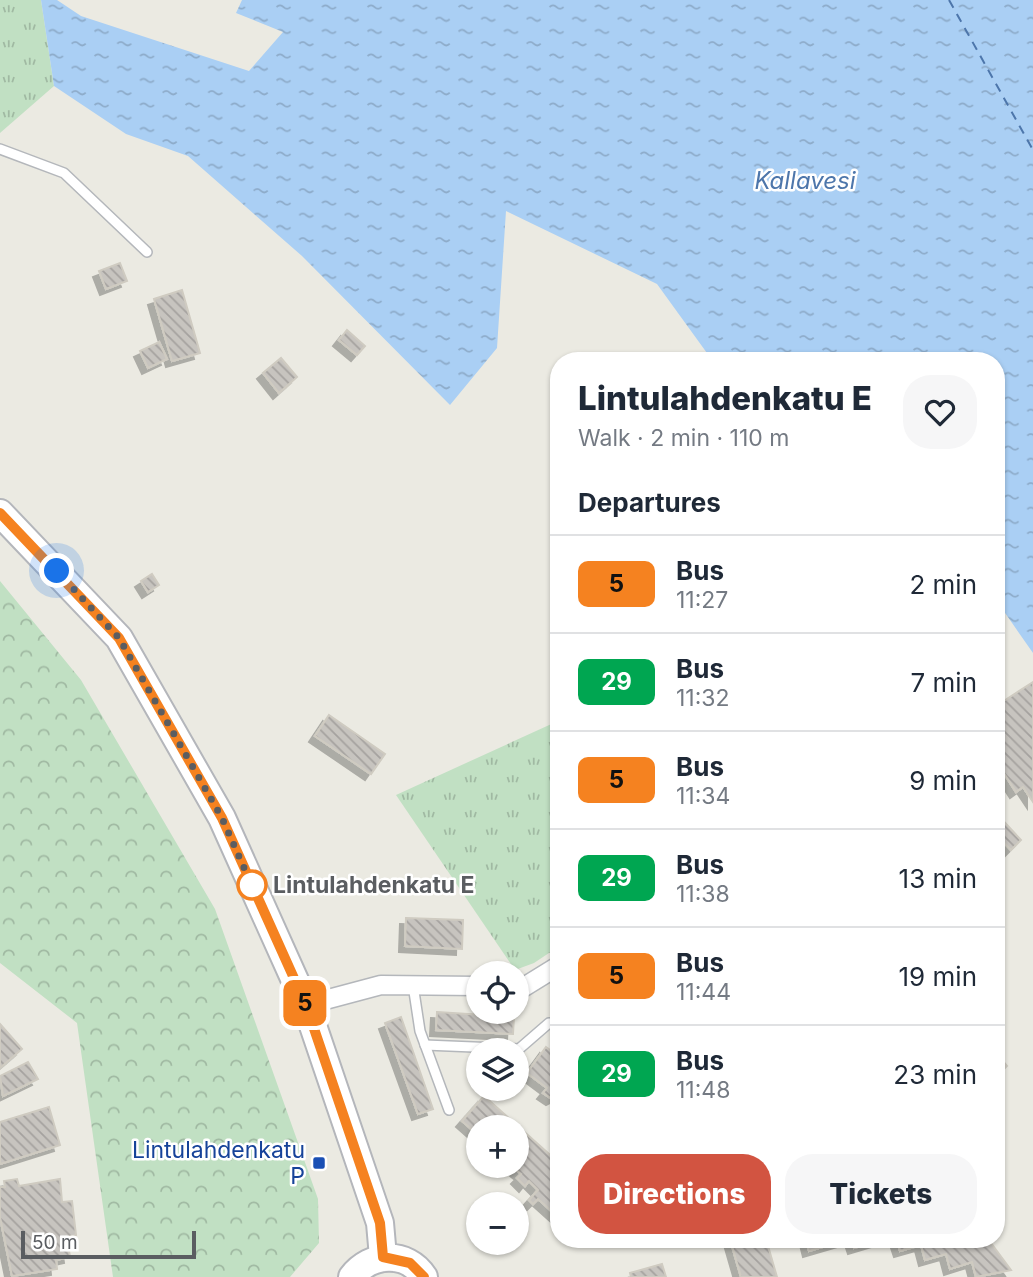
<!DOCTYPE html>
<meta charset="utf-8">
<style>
:root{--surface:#fff;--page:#f6f6f7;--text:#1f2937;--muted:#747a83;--line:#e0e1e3;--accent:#d25441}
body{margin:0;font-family:Inter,sans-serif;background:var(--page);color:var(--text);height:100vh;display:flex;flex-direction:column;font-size:26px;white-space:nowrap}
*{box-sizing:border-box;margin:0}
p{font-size:23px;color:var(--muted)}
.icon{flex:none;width:38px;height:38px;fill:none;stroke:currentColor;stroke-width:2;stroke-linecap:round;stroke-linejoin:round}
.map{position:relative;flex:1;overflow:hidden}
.details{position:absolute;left:550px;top:352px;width:455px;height:896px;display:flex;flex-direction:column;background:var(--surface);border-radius:28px;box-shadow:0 2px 5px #0004}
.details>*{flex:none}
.badge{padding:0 14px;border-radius:10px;font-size:24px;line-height:46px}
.tools{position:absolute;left:466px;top:961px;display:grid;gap:14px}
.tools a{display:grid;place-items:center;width:63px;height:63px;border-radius:50%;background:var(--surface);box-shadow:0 2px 5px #0004;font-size:35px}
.scale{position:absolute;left:21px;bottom:18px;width:175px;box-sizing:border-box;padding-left:7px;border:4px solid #5a5d61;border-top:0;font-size:19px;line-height:24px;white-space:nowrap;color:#5a5d61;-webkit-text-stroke:5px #fff;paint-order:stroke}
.you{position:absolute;width:35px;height:35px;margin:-18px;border:5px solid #fff;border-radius:50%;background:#1a73e8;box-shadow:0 0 0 10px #1a73e833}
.map>.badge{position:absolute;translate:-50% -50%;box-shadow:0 0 0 4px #fff}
h2{padding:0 28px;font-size:26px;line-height:63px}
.round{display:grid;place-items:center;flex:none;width:74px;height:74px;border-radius:28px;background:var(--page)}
.summary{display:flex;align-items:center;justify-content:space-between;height:119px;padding:0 28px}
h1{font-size:33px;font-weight:800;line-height:52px}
.cta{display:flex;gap:14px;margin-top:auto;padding:14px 28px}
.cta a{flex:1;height:80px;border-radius:28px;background:var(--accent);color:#fff;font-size:28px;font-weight:800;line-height:80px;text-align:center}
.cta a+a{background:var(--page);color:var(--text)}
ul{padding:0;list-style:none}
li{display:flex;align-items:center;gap:21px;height:98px;padding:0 28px;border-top:2px solid var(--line)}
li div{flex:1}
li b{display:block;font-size:26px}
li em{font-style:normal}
li .badge{min-width:77px;font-weight:700;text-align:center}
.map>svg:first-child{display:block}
.grass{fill:url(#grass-tufts)}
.forest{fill:url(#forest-crowns)}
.water{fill:url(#water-ripples)}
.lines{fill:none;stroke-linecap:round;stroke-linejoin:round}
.ferry{stroke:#4d76ab;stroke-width:2;stroke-dasharray:9 7;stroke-linecap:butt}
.building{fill:url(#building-back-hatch);stroke:#cfcbc1;stroke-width:2;filter:url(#shadow)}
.service-casing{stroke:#b4b7bb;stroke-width:12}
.minor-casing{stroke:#b4b7bb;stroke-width:21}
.secondary-casing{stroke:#b4b6bb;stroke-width:30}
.service{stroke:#fff;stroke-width:9}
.minor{stroke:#fff;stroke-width:18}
.secondary{stroke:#fff;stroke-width:26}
.line-casing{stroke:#fff;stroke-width:16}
.line{stroke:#f58220;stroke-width:10}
.walk{stroke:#5a5d61;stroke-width:7;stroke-dasharray:0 12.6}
.stop-dot{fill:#fff;stroke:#f58220;stroke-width:3.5}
.transit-dot{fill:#1a4fb4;stroke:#fff;stroke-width:2.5}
.labels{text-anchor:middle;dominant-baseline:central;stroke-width:5;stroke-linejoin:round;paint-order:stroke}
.stop-label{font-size:23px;font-weight:bold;fill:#5a5d61;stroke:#fff;text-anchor:start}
.transit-label{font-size:23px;fill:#164399;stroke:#fff;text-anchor:end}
.water-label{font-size:24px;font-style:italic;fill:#4d76ab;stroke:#fff}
</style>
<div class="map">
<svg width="1033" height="1277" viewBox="0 0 1033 1277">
<defs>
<pattern id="grass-tufts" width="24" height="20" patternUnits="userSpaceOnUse" patternTransform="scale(1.75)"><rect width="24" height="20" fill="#c1e0c3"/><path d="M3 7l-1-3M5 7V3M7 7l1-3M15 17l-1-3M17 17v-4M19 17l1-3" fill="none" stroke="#a0b9a2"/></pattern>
<pattern id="forest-crowns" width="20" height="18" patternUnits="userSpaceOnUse" patternTransform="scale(1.75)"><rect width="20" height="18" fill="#c1e0c3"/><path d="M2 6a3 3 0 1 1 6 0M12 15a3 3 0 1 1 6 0" fill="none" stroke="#a0b9a2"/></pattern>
<pattern id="water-ripples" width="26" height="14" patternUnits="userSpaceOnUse" patternTransform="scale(1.75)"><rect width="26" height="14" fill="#aacff4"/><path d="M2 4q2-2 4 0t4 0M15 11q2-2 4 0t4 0" fill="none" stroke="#8dabc9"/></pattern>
<pattern id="building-back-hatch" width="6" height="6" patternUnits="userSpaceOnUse" patternTransform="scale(1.75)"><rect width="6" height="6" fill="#c7c4bf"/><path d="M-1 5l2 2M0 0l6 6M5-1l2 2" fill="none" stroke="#a5a29f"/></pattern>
<filter id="shadow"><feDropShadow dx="-6" dy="6" stdDeviation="0" flood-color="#0004"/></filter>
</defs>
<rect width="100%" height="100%" fill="#ebeae2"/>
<!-- grass -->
<g class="grass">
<path d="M0,0H41L54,86L0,133Z"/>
<path d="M558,721V947L534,963L515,970L396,795Z"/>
</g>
<!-- forest -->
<path class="forest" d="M0,581L81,680L215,909L318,1199L319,1243L290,1277H113L77,1023L0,963Z"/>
<!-- water -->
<path class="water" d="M41,0H57L81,16L249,71L283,32L236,13L242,0H1033V653L996,600V360H712L657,284L506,211L497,348L450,405L302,256L188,156L126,134L54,86Z"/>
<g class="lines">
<!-- ferry -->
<path class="ferry" d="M949,0L1033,150"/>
</g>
<!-- building -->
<g class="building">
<path d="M120,263L127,281L106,289L99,271Z"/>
<path d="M182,290L200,353L172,361L154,299Z"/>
<path d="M347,330L365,346L357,355L339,340Z"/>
<path d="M159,342L167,359L148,368L140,351Z"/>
<path d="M281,358L297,377L279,393L263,373Z"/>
<path d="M152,574L159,585L148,592L141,581Z"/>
<path d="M1033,682V802L1023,787L1016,792L996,761V737L1003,732L1000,728L996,731V706Z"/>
<path d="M329,715L385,754L371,774L315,736Z"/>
<path d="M996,813L1021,840L1011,850L996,834Z"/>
<path d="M406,918L463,920L462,949L405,946Z"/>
<path d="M437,1012L514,1017L513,1034L436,1030Z"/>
<path d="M401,1017L433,1109L418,1114L385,1023Z"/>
<path d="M0,1024L22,1049L0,1068Z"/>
<path d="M546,1047L558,1056V1096L552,1099L543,1093L547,1088L527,1073Z"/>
<path d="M996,1053L1007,1066L996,1077Z"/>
<path d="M28,1062L38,1079L3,1096L0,1076Z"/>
<path d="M484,1096L558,1162V1217L538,1199L533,1204L529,1200L538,1190L529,1181L525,1186L517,1178L521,1174L511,1166H516V1127H478V1135L462,1121Z"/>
<path d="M49,1107L60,1145L0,1164V1122Z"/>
<path d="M17,1179L19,1186L60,1179L62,1202L72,1201L76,1235L67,1237L70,1257L56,1260L57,1269L12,1276L0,1217V1187H5L4,1181Z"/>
<path d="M730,1239H766L777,1277H741Z"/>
<path d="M806,1239H850L809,1251Z"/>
<path d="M851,1239H884L854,1248Z"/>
<path d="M896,1239H988L1011,1270L976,1277L972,1262L950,1269L946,1254L925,1260L921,1245L900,1251Z"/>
<path d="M662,1264L666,1277H631L630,1273Z"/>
</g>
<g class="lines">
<!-- service casing -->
<g class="service-casing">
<g id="service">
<path d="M0,149L64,173L147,252"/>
<path d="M413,985L420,1031L449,1110"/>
<path d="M425,1045L519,1049L549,1023"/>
</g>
</g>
<!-- minor casing -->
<g class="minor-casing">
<g id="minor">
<path d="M516,987H524L558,966"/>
<path d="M306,1005L381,985L478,986"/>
</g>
</g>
<!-- secondary casing -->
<g class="secondary-casing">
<g id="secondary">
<path d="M0,513L119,638L222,818L306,1005L380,1223L383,1257"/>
<path d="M352,1277C370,1253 407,1250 424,1277"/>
</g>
</g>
<!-- service -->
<use href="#service" class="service"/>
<!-- minor -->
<use href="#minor" class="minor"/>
<!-- secondary -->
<use href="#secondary" class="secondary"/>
</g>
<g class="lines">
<!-- line casing -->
<g class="line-casing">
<path id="line" d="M0,513L119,638L222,818L306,1005L380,1223L383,1257L410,1263L424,1277"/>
</g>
<!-- line -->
<use href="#line" class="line"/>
<!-- walk -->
<path class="walk" d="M57,571L119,638L222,818L253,888L252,885"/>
</g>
<!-- markers -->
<circle class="stop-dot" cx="252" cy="885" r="14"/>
<rect class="transit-dot" x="312" y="1156" width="14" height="14" rx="3.5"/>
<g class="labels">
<!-- stop labels -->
<g class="stop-label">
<text x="273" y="885">Lintulahdenkatu E</text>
</g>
<!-- transit labels -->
<g class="transit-label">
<text x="305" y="1150">Lintulahdenkatu<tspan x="305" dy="26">P</tspan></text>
</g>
<!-- water labels -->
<g class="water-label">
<text x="805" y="180">Kallavesi</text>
</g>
</g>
</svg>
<div class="tools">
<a><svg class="icon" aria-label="locate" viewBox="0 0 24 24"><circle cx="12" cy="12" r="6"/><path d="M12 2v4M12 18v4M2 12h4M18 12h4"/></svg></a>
<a><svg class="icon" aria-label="layers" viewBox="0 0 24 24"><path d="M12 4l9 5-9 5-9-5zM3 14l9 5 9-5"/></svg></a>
<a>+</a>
<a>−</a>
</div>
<div class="scale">50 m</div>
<div class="you" style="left:57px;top:571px"></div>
<b class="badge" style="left:305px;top:1003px;background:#f58220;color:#111">5</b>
<section class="details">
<div class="summary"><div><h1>Lintulahdenkatu E</h1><p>Walk · 2 min · 110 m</p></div><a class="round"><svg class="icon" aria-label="heart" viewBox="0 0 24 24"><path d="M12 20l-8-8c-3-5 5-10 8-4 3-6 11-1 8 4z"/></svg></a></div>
<h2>Departures</h2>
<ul>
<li><span class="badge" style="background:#f58220;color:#111">5</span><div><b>Bus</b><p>11:27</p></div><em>2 min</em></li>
<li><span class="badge" style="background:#00a651;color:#fff">29</span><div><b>Bus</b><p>11:32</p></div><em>7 min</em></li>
<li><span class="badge" style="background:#f58220;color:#111">5</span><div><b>Bus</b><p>11:34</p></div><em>9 min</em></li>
<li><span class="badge" style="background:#00a651;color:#fff">29</span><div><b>Bus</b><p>11:38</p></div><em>13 min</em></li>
<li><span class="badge" style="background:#f58220;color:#111">5</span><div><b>Bus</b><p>11:44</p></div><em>19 min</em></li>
<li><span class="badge" style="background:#00a651;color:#fff">29</span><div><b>Bus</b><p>11:48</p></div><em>23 min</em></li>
</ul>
<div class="cta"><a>Directions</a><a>Tickets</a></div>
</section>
</div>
